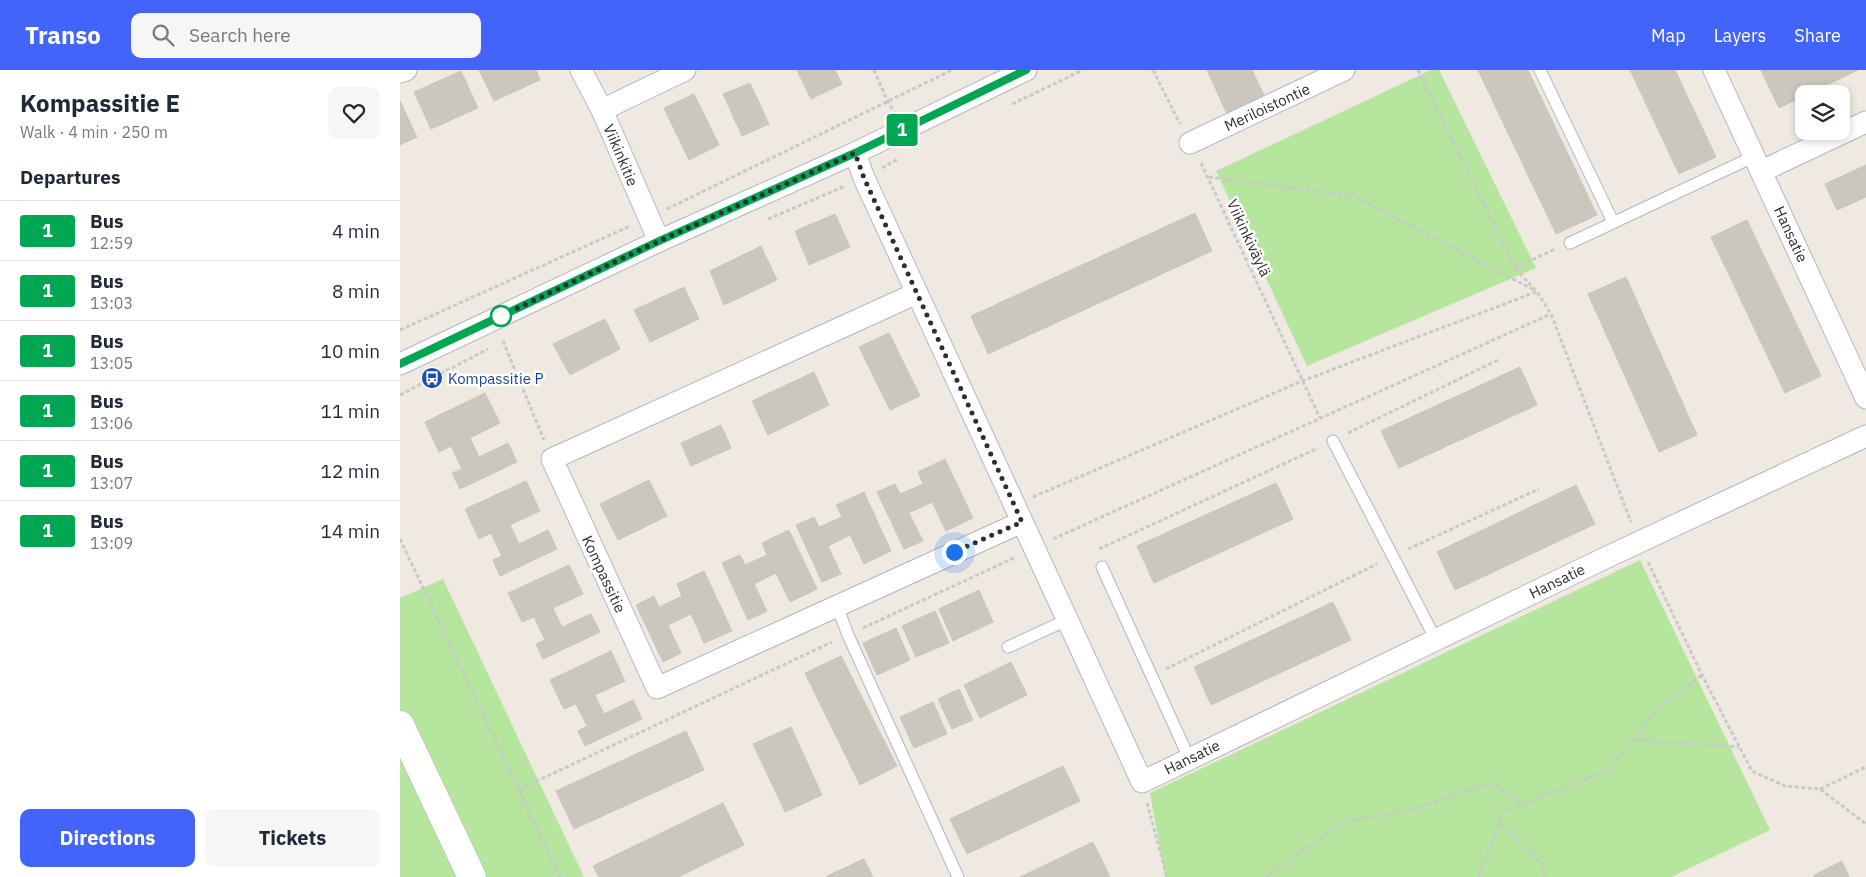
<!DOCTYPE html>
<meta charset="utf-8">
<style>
:root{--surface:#fff;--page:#f6f6f7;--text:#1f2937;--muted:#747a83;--line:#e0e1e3;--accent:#4264fb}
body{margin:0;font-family:"IBM Plex Sans",sans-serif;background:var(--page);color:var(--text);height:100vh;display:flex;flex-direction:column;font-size:19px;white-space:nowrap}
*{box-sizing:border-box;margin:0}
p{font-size:16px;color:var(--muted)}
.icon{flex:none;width:28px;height:28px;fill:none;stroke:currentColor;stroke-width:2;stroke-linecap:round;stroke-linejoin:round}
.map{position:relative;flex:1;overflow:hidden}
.panel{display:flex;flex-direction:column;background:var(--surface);width:400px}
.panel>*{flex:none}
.badge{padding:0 10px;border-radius:4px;font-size:18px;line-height:32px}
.fabs{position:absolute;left:1395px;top:15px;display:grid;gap:10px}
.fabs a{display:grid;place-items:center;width:55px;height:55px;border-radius:10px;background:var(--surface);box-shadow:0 2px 8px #0003;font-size:25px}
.you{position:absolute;width:25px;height:25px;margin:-12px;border:4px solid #fff;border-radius:50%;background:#1a73e8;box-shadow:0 0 0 8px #1a73e833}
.map>.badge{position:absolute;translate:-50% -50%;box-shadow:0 0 0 2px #fff}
h2{padding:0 20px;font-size:19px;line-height:45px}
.round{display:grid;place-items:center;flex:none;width:52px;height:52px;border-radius:10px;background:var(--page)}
.headline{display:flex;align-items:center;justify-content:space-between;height:85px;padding:0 20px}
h1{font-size:24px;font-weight:800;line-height:38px}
.primary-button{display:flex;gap:10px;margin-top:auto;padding:10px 20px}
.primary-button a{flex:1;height:58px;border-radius:10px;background:var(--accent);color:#fff;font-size:20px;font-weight:800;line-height:58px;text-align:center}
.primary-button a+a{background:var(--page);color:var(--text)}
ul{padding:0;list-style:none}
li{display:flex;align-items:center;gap:15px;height:60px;padding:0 20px;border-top:1px solid var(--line)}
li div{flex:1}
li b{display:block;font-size:19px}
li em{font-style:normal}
li .badge{min-width:55px;font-weight:700;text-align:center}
header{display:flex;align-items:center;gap:30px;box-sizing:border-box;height:70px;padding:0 25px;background:var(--accent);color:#fff}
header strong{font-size:24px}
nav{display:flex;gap:28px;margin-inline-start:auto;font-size:18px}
.search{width:350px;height:45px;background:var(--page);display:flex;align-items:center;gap:12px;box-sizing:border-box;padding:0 18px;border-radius:10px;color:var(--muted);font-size:19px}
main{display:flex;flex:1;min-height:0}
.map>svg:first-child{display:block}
.green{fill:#b6e59e}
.building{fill:#cbc7bf;stroke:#cbc5ba}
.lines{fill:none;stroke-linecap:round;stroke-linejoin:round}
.lane-casing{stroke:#b4b7c1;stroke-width:13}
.street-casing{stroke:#b4b7c1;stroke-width:23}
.secondary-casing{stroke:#b4b7c1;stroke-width:29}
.path{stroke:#c9c9c9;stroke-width:3;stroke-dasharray:4 2.5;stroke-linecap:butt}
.lane{stroke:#fff;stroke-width:11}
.street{stroke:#fff;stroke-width:21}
.secondary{stroke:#fff;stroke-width:28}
.line-casing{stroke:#fff;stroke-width:11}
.line{stroke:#00a651;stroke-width:8}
.walk{stroke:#2e2e2e;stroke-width:5;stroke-dasharray:0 9}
.stop-dot{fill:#fff;stroke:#00a651;stroke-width:2.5}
.labels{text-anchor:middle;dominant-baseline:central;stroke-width:5;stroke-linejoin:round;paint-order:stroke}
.street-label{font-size:15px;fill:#2e2e2e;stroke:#fff}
.transit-label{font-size:15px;fill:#164399;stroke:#fff;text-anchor:start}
</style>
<header>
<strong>Transo</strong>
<div class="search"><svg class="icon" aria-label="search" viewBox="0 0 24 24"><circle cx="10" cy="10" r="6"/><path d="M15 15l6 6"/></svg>Search here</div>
<nav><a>Map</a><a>Layers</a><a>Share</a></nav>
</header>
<main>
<section class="panel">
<div class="headline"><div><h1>Kompassitie E</h1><p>Walk · 4 min · 250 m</p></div><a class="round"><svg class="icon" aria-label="heart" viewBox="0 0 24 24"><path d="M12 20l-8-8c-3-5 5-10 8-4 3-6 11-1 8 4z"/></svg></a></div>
<h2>Departures</h2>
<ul>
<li><span class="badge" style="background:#00a651;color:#fff">1</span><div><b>Bus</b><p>12:59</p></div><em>4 min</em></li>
<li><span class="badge" style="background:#00a651;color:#fff">1</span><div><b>Bus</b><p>13:03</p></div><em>8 min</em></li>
<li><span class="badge" style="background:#00a651;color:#fff">1</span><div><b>Bus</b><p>13:05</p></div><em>10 min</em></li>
<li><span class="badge" style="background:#00a651;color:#fff">1</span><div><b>Bus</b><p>13:06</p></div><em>11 min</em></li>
<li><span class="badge" style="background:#00a651;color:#fff">1</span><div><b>Bus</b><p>13:07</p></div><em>12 min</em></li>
<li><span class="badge" style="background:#00a651;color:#fff">1</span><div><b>Bus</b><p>13:09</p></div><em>14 min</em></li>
</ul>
<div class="primary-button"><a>Directions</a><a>Tickets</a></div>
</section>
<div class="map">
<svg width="1466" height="807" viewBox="0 0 1466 807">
<rect width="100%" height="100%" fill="#efe9e1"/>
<!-- green -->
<g class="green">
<path d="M1031,0H1039L1136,198L907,296L816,101Z"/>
<path d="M1240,490L1370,760L1271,807H765L750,723Z"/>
<path d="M43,509L184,807H0V528Z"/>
</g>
<!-- building -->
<g class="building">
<path d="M79,0H136L140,10L94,31Z"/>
<path d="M397,0H435L442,14L411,29Z"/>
<path d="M807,0H852L865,27L827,44Z"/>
<path d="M1078,0H1128L1197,145L1156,164Z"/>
<path d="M1230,0H1275L1316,87L1279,104Z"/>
<path d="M1361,0H1458L1408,24H1404V26L1379,38Z"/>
<path d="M61,1L78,38L31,59L14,22Z"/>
<path d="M350,13L369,54L342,66L323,24Z"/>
<path d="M294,24L319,75L289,90L264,38Z"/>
<path d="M0,31L17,67L0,75Z"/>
<path d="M1466,95V127L1437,140L1425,114Z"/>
<path d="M795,143L812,181L588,284L571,246Z"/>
<path d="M435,144L450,177L409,195L395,161Z"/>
<path d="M1347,150L1421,306L1385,323L1311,167Z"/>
<path d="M361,176L377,210L324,235L310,201Z"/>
<path d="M1226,207L1297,365L1259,382L1188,224Z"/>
<path d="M284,217L299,249L250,272L234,240Z"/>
<path d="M205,249L220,279L170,305L153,274Z"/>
<path d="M489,263L520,326L490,340L459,277Z"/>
<path d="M1120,297L1137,335L999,398L981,361Z"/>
<path d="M414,302L429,335L368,365L352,331Z"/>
<path d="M85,323L100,353L70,368L79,387L108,373L117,392L60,419L52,403L62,399L51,376L39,382L25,352Z"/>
<path d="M321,355L331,378L291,396L281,373Z"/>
<path d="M545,389L573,448L546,461L532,432L509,443L523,471L504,479L477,422L495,414L500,424L523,414L518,402Z"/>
<path d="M249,410L267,446L218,470L200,434Z"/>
<path d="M126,411L140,441L110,455L119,474L148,460L157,479L100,506L93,490L102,486L91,463L79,469L65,439Z"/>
<path d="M876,413L893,449L754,513L737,476Z"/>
<path d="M1176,415L1195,454L1055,520L1037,482Z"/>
<path d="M464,422L491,481L464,494L450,465L428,476L441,504L422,512L396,455L414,447L419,457L442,447L436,435Z"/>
<path d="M389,460L417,519L390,532L376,503L354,514L367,541L348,550L322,493L340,485L345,495L367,485L362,473Z"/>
<path d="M169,495L183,524L153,538L162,557L191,544L200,562L143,589L136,574L145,570L134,547L122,552L108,523Z"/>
<path d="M304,501L332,561L304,573L291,544L268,555L281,583L263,592L236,535L254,526L259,537L282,526L277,514Z"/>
<path d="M579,520L593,552L553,571L539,539Z"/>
<path d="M933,532L951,570L811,635L794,597Z"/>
<path d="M535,541L549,573L516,587L502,556Z"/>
<path d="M496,558L510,590L477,605L463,573Z"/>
<path d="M211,581L225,611L195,625L204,644L233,630L242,649L185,676L178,661L187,656L176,634L164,639L150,610Z"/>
<path d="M441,586L497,696L460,715L405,603Z"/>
<path d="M611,592L627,625L580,648L564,615Z"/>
<path d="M559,619L573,650L552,659L538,629Z"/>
<path d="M533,632L547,664L514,678L500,647Z"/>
<path d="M391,657L422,725L385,742L353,674Z"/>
<path d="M286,661L304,700L174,759L156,721Z"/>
<path d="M663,696L680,731L567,784L550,749Z"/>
<path d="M323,733L344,775L278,807H199L193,796Z"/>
<path d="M693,772L710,807H620Z"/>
<path d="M464,789L473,807H427V806Z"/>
<path d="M1442,791L1449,807H1414V805Z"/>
</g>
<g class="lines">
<!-- lane casing -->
<g class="lane-casing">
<g id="lane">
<path d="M1140,0L1213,152"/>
<path d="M1170,173L1355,86"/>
<path d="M933,371L1036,570"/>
<path d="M702,497L789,688"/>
<path d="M437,536L448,565L558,807"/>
<path d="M608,577L667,550"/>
</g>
</g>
<!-- street casing -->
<g class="street-casing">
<g id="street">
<path d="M181,0L202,40L259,171"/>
<path d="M1314,0L1466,328"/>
<path d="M0,2L6,0"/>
<path d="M202,40L285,0"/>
<path d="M790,73L944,0"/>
<path d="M455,83L464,108L517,223L742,712L1203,489L1466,366"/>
<path d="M1362,101L1466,52"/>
<path d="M517,223L152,389L257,618L622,452"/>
<path d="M0,294L259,171L455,83L626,0"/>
</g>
</g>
<!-- secondary casing -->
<g class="secondary-casing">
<path id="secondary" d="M0,655L72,807"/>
</g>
<!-- path -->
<g class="path">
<path d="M474,0L488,32L493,40"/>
<path d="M753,0L780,54"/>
<path d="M1018,0L1115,198L1137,222L1151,244L1231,452"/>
<path d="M612,34L683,0"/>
<path d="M801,93L920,348"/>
<path d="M482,98L498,89"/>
<path d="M809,107L954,126L1134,220"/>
<path d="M267,139L552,0"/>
<path d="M368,149L445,116"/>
<path d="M1115,198L1155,179"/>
<path d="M0,260L230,156"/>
<path d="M103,271L144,370"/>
<path d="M0,325L88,279"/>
<path d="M948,363L1100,289"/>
<path d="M633,427L902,311L1136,222"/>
<path d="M0,469L160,807"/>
<path d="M653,469L1151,244"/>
<path d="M699,479L918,378"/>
<path d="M1008,479L1139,419"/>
<path d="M1248,492L1302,605L1352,701L1385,716L1420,719L1466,754"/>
<path d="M463,558L616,487"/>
<path d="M766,599L977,494"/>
<path d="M1233,670L1339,677"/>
<path d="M1420,719L1466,697"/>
<path d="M118,720L432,572"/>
<path d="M747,733L767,807"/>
<path d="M1099,753L1144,796L1145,807"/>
<path d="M865,807L944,752L1013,740L1061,722L1090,713L1123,733"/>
<path d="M1079,807L1103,742L1208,700L1260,637L1302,605"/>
</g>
<!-- lane -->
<use href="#lane" class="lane"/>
<!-- street -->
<use href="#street" class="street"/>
<!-- secondary -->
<use href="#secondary" class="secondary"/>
</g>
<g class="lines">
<!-- line casing -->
<g class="line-casing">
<path id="line" d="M0,294L259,171L455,83L626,0"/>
</g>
<!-- line -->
<use href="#line" class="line"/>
<!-- walk -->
<path class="walk" d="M101,246L259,171L455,83L464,108L622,452L554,482"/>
</g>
<!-- icons -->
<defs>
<g id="bus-disc" transform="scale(1.125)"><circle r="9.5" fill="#1a4fb4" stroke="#fff"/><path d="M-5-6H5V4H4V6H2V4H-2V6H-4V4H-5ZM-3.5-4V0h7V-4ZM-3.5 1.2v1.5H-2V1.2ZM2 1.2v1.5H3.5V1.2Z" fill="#fff"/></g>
</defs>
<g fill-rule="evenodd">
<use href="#bus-disc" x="32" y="308"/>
</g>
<!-- markers -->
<circle class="stop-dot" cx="101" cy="246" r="10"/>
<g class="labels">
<!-- street labels -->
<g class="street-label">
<text transform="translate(867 37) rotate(-25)">Meriloistontie</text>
<text transform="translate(221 85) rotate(67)">Viikinkitie</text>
<text transform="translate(1391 164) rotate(65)">Hansatie</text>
<text transform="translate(849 168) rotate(65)">Viikinkiväylä</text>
<text transform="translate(204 504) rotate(65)">Kompassitie</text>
<text transform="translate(1157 511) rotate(-26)">Hansatie</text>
<text transform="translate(792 687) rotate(-26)">Hansatie</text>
</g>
<!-- transit labels -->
<g class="transit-label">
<text x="48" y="308">Kompassitie P</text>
</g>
</g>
</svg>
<div class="fabs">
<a><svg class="icon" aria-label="layers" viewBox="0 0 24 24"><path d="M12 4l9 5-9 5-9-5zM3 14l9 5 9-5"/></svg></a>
</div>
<div class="you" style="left:554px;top:482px"></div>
<b class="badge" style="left:502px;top:60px;background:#00a651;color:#fff">1</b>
</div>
</main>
